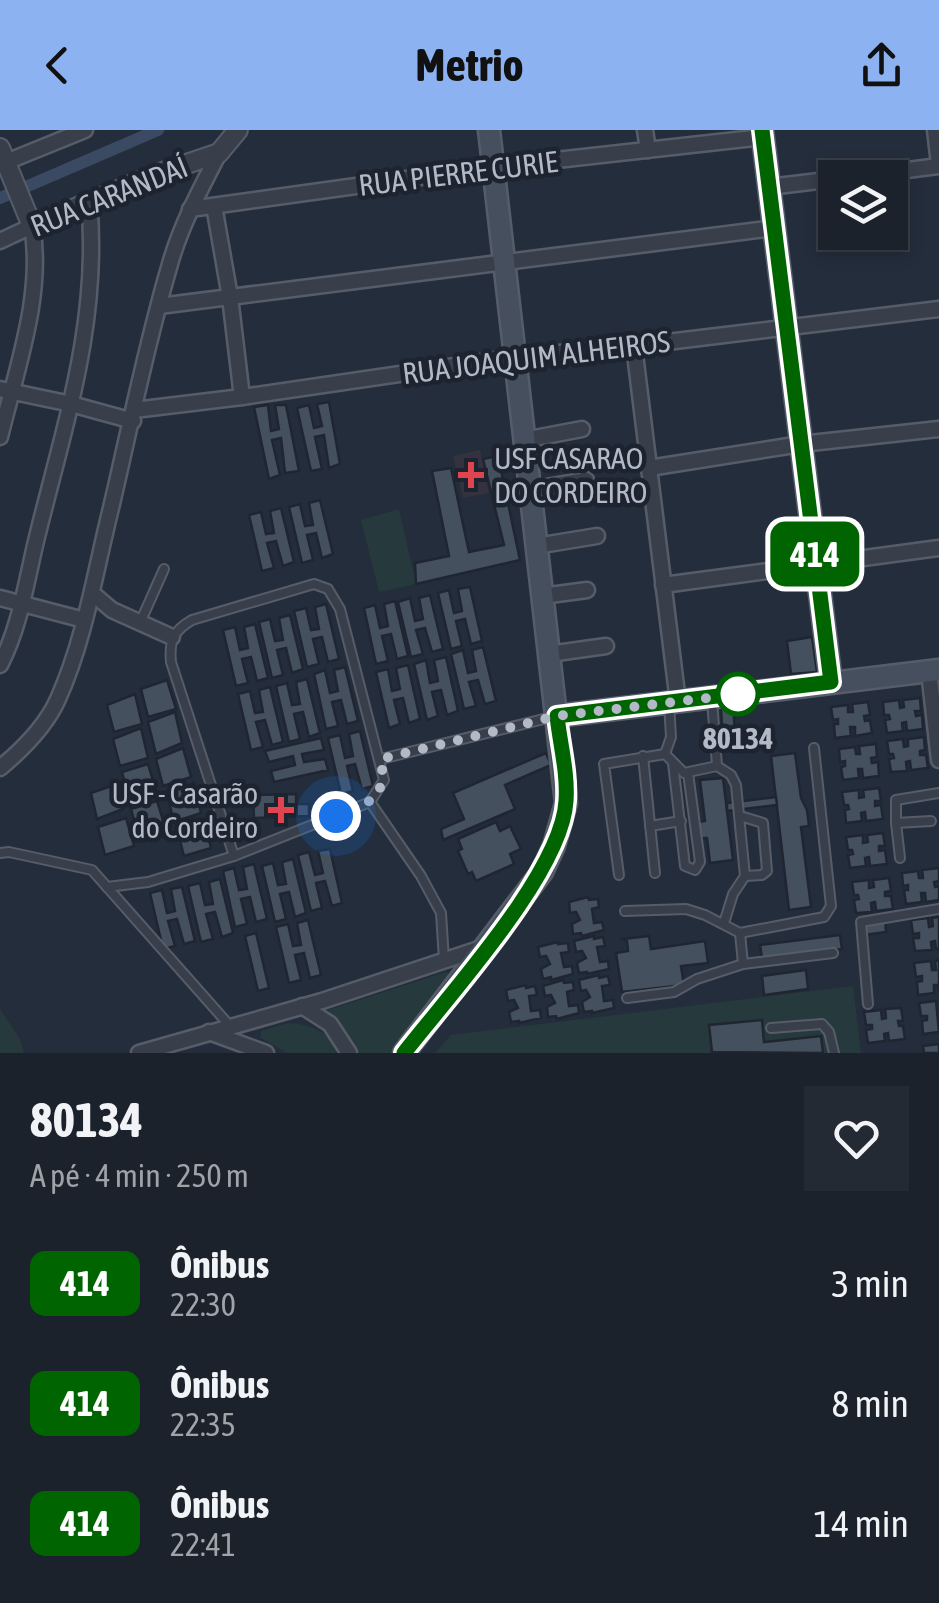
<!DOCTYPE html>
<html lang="pt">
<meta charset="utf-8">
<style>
:root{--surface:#1b222c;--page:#242a34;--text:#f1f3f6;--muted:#a0a4a9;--line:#393f48;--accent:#8db2f2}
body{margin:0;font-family:"Asap Condensed",sans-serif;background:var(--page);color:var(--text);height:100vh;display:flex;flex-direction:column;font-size:38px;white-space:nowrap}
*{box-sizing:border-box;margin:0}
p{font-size:32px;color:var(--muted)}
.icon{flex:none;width:55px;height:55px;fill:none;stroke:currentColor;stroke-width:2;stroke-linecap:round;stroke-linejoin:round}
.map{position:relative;height:923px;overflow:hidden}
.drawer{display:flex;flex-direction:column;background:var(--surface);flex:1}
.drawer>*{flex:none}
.badge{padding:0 20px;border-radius:15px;font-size:35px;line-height:65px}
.controls{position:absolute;left:818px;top:30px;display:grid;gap:20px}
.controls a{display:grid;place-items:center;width:90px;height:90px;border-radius:0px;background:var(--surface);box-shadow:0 5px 15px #0003,0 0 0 2px var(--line);font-size:50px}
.you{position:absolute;width:50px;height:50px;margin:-25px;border:8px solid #fff;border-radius:50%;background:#1a73e8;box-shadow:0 0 0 15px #1a73e833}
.map>.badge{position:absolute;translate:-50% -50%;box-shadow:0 0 0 5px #fff}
.round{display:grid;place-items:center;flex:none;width:105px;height:105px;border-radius:0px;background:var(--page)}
.summary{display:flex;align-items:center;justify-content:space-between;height:170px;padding:0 30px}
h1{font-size:48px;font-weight:700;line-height:75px}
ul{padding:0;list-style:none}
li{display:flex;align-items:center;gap:30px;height:120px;padding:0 30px}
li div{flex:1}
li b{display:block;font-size:38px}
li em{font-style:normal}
li .badge{min-width:110px;font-weight:700;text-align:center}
header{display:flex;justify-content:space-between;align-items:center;height:130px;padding:0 30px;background:var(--accent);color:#111;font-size:45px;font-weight:700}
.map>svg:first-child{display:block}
.medical{fill:#34323f}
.green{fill:#26393c}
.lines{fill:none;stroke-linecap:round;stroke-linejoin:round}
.canal{stroke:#3a4a63;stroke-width:12}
.building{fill:#45505f;stroke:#1f2632;stroke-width:2.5}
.service-casing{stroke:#565d69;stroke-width:12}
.minor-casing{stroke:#565d69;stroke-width:19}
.tertiary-casing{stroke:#565d69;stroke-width:22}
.secondary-casing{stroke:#565d69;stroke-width:25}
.service{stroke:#383f4b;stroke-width:8}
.minor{stroke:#383f4b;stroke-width:14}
.tertiary{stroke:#383f4b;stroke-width:18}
.secondary{stroke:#464f5e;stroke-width:20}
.line-casing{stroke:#fff;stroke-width:22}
.line{stroke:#006400;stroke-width:15}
.walk{stroke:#b3bac7;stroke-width:10;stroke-dasharray:0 18}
.health-dot{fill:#e0444e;stroke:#1d2430;stroke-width:4}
.stop-dot{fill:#fff;stroke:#006400;stroke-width:5}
.labels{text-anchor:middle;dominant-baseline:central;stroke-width:9;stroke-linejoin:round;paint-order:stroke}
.street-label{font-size:30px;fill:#b3bac7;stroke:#1d2430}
.poi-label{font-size:30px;fill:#b3bac7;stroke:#1d2430;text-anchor:start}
.stop-label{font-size:30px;font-weight:bold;fill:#b3bac7;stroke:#1d2430}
</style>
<header><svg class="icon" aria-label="back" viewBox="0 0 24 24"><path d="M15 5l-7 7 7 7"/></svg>Metrio<svg class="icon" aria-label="share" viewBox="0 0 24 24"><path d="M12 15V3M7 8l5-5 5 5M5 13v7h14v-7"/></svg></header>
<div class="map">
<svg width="939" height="923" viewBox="0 0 939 923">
<rect width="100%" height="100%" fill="#242d3b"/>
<!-- medical -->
<path class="medical" d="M480,320L489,363L463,368L453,326Z"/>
<!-- green -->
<g class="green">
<path d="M399,379L416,454L379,462L361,390Z"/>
<path d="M446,842L454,845L394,923H359L345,901L322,882Z"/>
<path d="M853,856L861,923H435L451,905Z"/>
<path d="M0,879L20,909L24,923H0Z"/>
<path d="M288,893C312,894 330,903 342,923H287L261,908V901Z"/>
</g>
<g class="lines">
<!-- canal -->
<path class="canal" d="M0,68L158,0"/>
</g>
<!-- building -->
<g class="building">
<path d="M329,272L340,334L329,338L324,305L315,307L322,339L311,341L297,278L309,275L314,298L322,296L317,274Z"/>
<path d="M268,275L271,301L279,299L275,275H286L299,341L285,343L281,308L272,310L280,345L269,349L254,277Z"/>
<path d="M498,326L520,430L416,454L415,433L449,426L432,341L451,338L469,422L504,415L483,329Z"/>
<path d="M320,370L333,424L322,428L316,403L307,405L313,430L302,433L289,377L300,374L305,396L313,395L309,373Z"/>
<path d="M281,378L294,432L283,436L276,411L267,413L274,438L262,441L249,385L261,382L266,404L274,403L270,381Z"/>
<path d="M470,457L482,511L471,514L465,489L456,491L462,516L451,519L438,463L449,460L454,483L462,481L458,459Z"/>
<path d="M430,465L443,519L432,522L425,498L416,500L423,524L411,527L398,472L410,468L415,491L423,489L419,468Z"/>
<path d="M395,471L408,526L397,529L391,504L382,506L388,531L376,534L364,478L375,475L380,498L388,496L384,474Z"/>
<path d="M326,474L339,529L328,532L322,507L313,509L319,534L307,537L294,481L306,478L311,500L319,499L315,477Z"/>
<path d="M290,485L303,539L292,543L286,518L277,520L283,545L272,548L259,492L270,489L275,511L283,510L279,488Z"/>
<path d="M255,494L268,548L257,551L251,527L242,529L248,553L236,556L223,500L235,497L240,520L248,518L244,497Z"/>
<path d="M812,507L817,542L791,544L787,511Z"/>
<path d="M483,517L496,571L485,574L478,550L469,552L476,576L464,579L451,524L463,520L468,543L476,541L472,520Z"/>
<path d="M446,527L458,581L447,585L441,560L432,562L438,586L427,590L414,534L426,530L430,553L438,551L434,530Z"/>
<path d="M408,535L420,589L409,593L403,568L394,570L400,594L389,598L376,542L388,539L392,561L400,559L396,538Z"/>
<path d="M345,537L358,591L347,594L341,570L332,572L338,596L326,599L314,544L325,540L330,563L338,561L334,540Z"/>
<path d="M307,549L320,603L309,607L303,582L294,584L300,609L289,612L276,556L287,553L292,575L300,574L296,552Z"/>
<path d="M167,550L176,579L148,587L141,559Z"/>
<path d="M270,557L283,612L272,615L265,590L256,592L263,617L251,620L238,564L250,561L255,583L263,582L259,560Z"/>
<path d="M135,564L142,594L114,602L107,575Z"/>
<path d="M920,568L921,581H915L916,586L922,585L923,599L907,601L906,592L902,593L903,601L887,603L885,590L890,589L889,585H884L883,572L899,570L900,578L904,577L903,570Z"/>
<path d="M868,572L870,585L864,586L865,591L870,590L872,603L855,606V597H850L851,606L835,608L834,594H838V589L833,590L831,577L848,575V582H853L852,574Z"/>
<path d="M733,576L736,613L723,616L721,577Z"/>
<path d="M175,582L182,613L156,624L148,592Z"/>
<path d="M141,598L148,628L120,636L113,609Z"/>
<path d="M360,601L373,656L362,659L355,634L347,636L353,661L341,664L328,608L340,605L345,628L353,626L349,604Z"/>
<path d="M924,607L925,620L920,621V625H926L928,638L911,640L910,631L906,632L907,641L891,642L889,629L894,628L893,624H889L887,611L903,609L904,617L908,616V609Z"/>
<path d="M321,608L324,620L302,624L304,632L325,629L328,640L274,652L271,641L295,635L293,626L269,632L265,621Z"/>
<path d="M876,614L877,627L871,628L872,633L878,632L879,646L863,648L862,639H858L859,648L843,650L841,637L845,636V631L840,632L839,619L855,617L856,624H860L859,616Z"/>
<path d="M183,618L191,647L163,656L156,629Z"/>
<path d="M546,623L551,635L505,655L515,679L443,710L441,699L464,689L453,663Z"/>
<path d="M795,623L801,668L807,680L809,696L801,697L811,777L789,780L771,626Z"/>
<path d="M148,634L156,661L129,669L122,642Z"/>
<path d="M723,648L733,730L710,733L707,708H700L698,692L705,691L700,650Z"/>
<path d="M194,653L201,683L174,692L167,664Z"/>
<path d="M117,654L123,679L97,689L91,663Z"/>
<path d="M879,658L881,671H875V676L881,675L883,689L866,691L865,682L861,683L862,691L846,693L845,680L849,679L848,675H844L842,662L859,660V668L864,667L863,660Z"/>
<path d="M296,664V674H309V686L254,688L253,665Z"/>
<path d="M776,667L777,675L727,681V673Z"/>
<path d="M157,671L166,700L139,708L131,679Z"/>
<path d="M126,688L134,716L105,725L98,697Z"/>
<path d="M203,689L211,718L184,726L177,699Z"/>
<path d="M496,692L500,701L510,696L521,719L510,724L514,734L476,751L472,742L468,744L458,721L462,719L458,709Z"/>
<path d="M883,703L885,716H879V721L885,720L887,734L870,736L869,727L865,728L866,736L850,738L848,725L853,724L852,720H848L846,707L863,705V713L868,712L867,705Z"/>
<path d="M330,719L342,773L332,776L325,751L316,753L322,778L311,781L298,725L309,722L315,745L323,743L318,721Z"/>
<path d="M293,729L306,783L295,787L289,762L280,764L286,789L275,792L262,736L273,733L278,755L286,754L282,732Z"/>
<path d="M254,734L267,789L256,792L250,767L241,769L247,794L235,797L223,741L234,738L239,760L247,759L243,737Z"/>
<path d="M939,738V751L934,752L935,757L939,756V770L926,772L925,763H921L922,772L906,774L904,760H908V755L903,756L902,743L918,741L919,748H923L922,740Z"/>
<path d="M889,748L891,761L885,762V766H891L893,779L876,781L875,772L871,773L872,782L856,783L854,770L859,769L858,765H854L852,752L869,750V758L874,757L873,750Z"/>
<path d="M220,749L233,803L222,807L215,782L206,784L213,809L201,812L188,756L200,753L205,775L213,774L209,752Z"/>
<path d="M182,757L195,811L184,814L177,789L168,791L175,816L163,819L150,763L162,760L167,783L175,781L171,759Z"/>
<path d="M588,767L589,770L598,769L599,777L592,779L594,793L602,792L604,800L582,806L581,803L573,804L572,794L580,790L576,782L570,783L569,772Z"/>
<path d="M939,787V819H936L935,811L931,812L932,820L915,821L913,808H919V803L913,804L911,790L928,788L929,797L933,796L932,788Z"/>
<path d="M885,788L886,802L864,805V791Z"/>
<path d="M308,790L321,845L310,848L304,823L295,825L301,850L289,853L276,797L288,794L293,816L301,815L297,793Z"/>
<path d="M256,803L269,858L258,861L245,806Z"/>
<path d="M840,805L842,819L762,828L760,815Z"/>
<path d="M594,806V809L603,807L605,816L597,817L600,832L608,831L609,839L587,844V842L579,843L577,833L586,828L582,821L576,822L574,811Z"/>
<path d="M649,806L651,819L705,811L708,833L681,836L684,855L622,862L616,823L628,821L627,811L623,809Z"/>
<path d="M558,812V814L568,813L569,822L561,823L564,837L572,836L573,844L551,850V847L543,849L541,839L550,834L546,826L540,827L538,817Z"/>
<path d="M939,830V862L938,855H934V863L918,865L917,852L922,851V846L916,847L914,833L931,831L932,840H936L935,831Z"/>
<path d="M806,840L808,859L764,865L762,846Z"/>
<path d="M599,845V848L608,846L610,855L602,856L604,871L613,870L614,878L592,883V881L584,882L582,872L590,867L586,860L581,861L579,850Z"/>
<path d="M563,850L564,853L573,852L574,860L567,862L569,876L578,875L579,883L557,889L556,886L548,887L547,877L555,873L551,865L545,866L543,856Z"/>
<path d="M526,855V858L535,856L537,865L529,866L531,881L540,880L541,888L519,893V891L511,892L509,882L518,878L514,870L508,871L506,860Z"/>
<path d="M936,871L939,902L923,904L922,891L927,890V886H921L919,873Z"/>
<path d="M901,878L903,891H898L899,896H903L905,909L889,911L888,903L884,904L885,911L868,913L866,900L872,899V895H866L864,882L881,880L882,889L886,888L885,879Z"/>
<path d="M762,890L764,912L821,906L823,923L712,922L709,895Z"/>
<path d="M939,914V923H924L923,916Z"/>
</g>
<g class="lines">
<!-- service casing -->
<g class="service-casing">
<g id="service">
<path d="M314,454L328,459L340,479L384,650L370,672L234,726L171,532C169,511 173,501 192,490Z"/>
<path d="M139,495L164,439"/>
<path d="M665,624L671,607L669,573"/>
<path d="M643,626L655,743"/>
<path d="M381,629L556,586"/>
<path d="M673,633L685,736L695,740L700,732L688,643"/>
<path d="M717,636L731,645L736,655L745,746L733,764L724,793"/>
<path d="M370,672L421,746L441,783L444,830"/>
<path d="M740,686L763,693L767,741L762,745L745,746"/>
<path d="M931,691L896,693V670L939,663"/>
<path d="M896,693L900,728"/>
<path d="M650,696L681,691"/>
<path d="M0,723L9,722L92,740L230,896"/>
<path d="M619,745L604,634L665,624L684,643L717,636L712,570"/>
<path d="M107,757L148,752L234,726"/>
<path d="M625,781L686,779L705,785L740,803L824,787L831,776L814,618"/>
<path d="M740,803L743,834"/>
<path d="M627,868L674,862L697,849L743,834L833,823"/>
<path d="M868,874L861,792L939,779"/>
<path d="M771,898L822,894L829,902L834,923"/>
</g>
</g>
<!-- minor casing -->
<g class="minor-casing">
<g id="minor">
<path d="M645,0L648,20"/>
<path d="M935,0L939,34"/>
<path d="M6,32L85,0"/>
<path d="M845,48L939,36"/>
<path d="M769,57L835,49"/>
<path d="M214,76L230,167L242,267"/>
<path d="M190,79L493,37L763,7"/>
<path d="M0,111L32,96C44,165 16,240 0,307"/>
<path d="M159,176L774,98"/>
<path d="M634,216L678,572"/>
<path d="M0,259L71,274L133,291"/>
<path d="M134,280L242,267L516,227L634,216L939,179"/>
<path d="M524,310L582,299"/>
<path d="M649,338L801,314L939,299"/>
<path d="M529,360L586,350"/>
<path d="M536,416L597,406"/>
<path d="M663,455L939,418"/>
<path d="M92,463L112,480L172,507"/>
<path d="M542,466L587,460"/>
<path d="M0,468L84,490"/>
<path d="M549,524L606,516"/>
<path d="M0,535C21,495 27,446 38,403C66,290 100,188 89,71"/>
<path d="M929,541L939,630"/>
<path d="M0,638C23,619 46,596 58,569C85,509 95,442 111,378C130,297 146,215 170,134C181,95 200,60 219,23"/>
<path d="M302,876L330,894L349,923"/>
<path d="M209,902L266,923"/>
<path d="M139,923L322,871L482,818"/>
</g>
</g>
<!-- tertiary casing -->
<g class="tertiary-casing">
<path id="tertiary" d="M0,18L32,96L157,44L219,23L238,0"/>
</g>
<!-- secondary casing -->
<g class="secondary-casing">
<g id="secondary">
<path d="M762,0L831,552"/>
<path d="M557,586L939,540"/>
<path d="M404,923L542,742L554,716L566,673L489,0"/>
</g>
</g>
<!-- service -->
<use href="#service" class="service"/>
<!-- minor -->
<use href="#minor" class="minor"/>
<!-- tertiary -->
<use href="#tertiary" class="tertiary"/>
<!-- secondary -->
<use href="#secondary" class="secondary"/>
</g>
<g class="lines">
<!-- line casing -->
<g class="line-casing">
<path id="line" d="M404,923C449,865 562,742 566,671C568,643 560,614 557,586L831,552L762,0"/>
</g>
<!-- line -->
<use href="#line" class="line"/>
<!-- walk -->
<path class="walk" d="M336,686C370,672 387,670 381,629L557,586L741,564H738"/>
</g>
<!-- markers -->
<g class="health-dot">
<path d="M466 330h10v10h10v10h-10v10h-10v-10h-10v-10h10z"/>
<path d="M276 665h10v10h10v10h-10v10h-10v-10h-10v-10h10z"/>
</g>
<circle class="stop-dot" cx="738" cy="564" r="20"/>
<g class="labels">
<!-- street labels -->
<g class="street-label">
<text transform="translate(458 43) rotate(-7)">RUA PIERRE CURIE</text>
<text transform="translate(109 66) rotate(-22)">RUA CARANDAÍ</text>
<text transform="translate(536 227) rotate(-7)">RUA JOAQUIM ALHEIROS</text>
</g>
<!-- poi labels -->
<g class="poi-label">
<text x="494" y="328">USF CASARAO<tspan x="494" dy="34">DO CORDEIRO</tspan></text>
<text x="258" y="663" text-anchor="end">USF - Casarão<tspan x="258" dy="34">do Cordeiro</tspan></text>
</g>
<!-- stop labels -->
<g class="stop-label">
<text x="738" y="608">80134</text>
</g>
</g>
</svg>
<div class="controls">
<a><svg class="icon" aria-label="layers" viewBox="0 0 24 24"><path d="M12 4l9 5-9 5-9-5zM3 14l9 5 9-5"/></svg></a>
</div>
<div class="you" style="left:336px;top:686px"></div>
<b class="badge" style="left:815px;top:424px;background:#006400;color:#fff">414</b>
</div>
<section class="drawer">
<div class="summary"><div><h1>80134</h1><p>A pé · 4 min · 250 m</p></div><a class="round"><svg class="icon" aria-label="heart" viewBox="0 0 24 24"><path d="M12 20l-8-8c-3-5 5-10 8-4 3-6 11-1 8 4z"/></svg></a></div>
<ul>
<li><span class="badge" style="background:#006400;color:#fff">414</span><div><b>Ônibus</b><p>22:30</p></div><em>3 min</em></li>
<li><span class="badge" style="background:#006400;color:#fff">414</span><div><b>Ônibus</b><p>22:35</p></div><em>8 min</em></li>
<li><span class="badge" style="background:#006400;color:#fff">414</span><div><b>Ônibus</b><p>22:41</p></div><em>14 min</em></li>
</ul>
</section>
